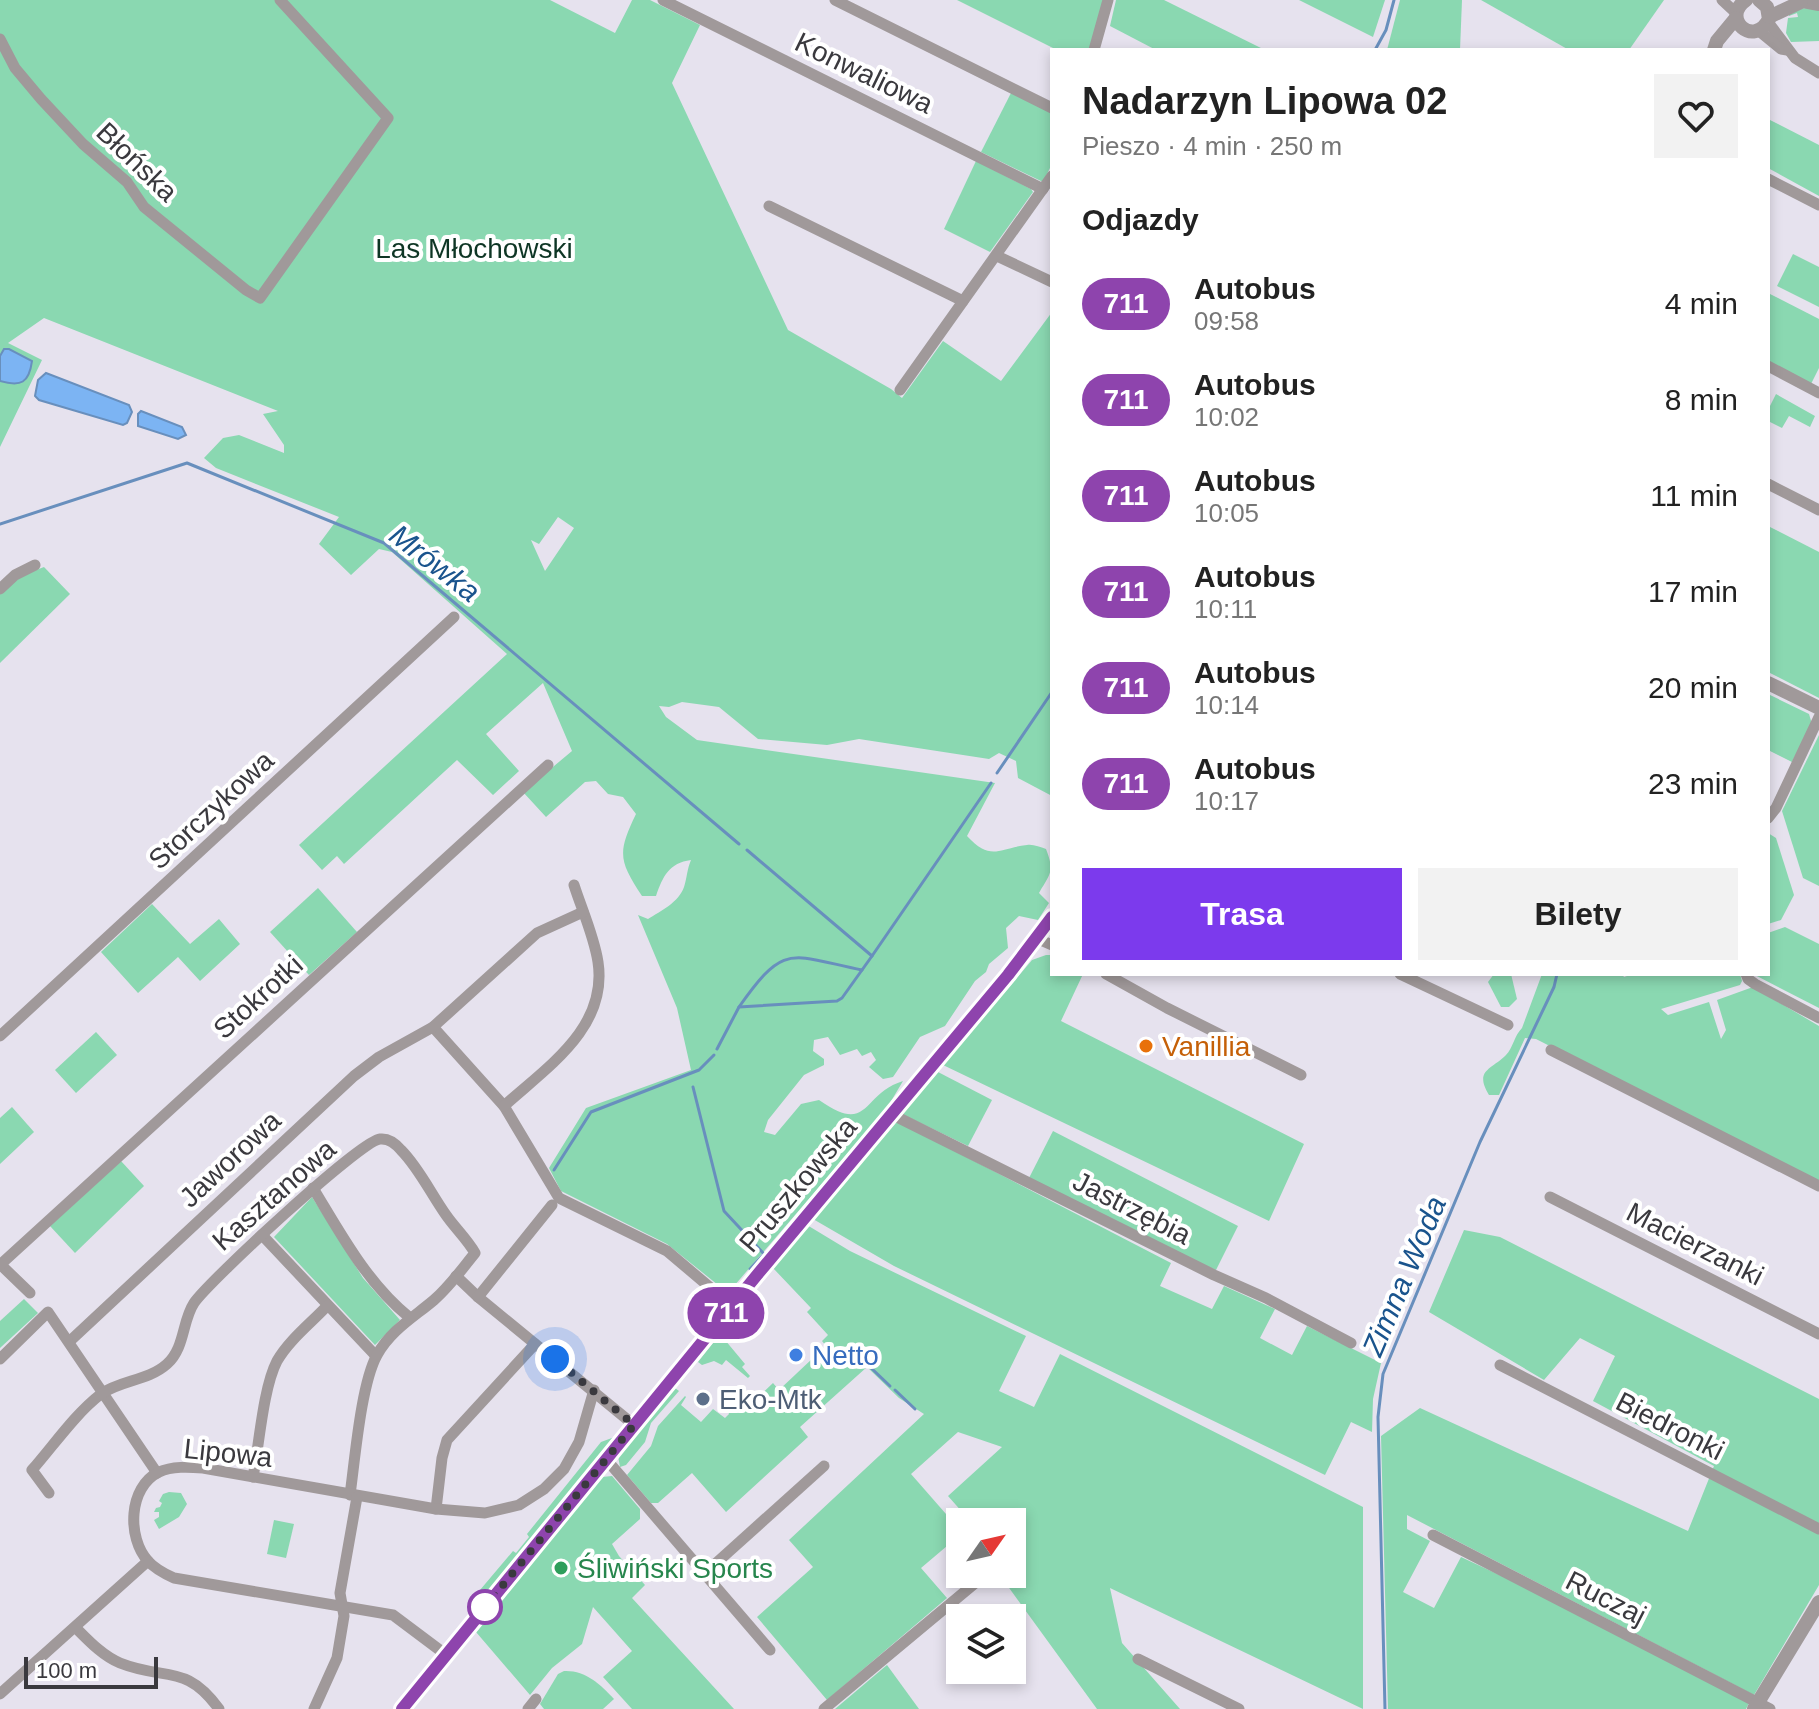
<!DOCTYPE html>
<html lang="pl">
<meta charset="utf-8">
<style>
:root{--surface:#fff;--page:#f2f2f2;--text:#222;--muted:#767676;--accent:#7c3aed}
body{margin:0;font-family:Arial,sans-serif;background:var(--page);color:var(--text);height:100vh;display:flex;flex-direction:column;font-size:30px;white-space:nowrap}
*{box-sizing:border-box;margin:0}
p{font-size:26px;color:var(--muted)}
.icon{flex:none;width:44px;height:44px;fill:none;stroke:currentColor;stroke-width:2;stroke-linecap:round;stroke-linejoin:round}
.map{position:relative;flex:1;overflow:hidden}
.side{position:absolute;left:1050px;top:48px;width:720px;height:928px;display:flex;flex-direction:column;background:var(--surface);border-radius:0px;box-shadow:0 4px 12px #0003}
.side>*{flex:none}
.badge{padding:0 16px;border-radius:26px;font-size:28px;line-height:52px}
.needle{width:52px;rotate:56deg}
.fabs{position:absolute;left:946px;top:1508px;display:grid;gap:16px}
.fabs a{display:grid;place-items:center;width:80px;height:80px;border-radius:0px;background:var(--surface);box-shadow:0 4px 12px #0003;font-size:40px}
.scale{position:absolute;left:24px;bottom:20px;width:134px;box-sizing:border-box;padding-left:8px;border:4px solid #3a393e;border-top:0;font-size:22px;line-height:28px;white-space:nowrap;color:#3a393e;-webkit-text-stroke:6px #fff;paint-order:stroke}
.you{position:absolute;width:40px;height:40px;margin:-20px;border:6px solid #fff;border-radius:50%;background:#1a73e8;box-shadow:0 0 0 12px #1a73e833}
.map>.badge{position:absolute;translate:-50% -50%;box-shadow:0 0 0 4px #fff}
h2{padding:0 32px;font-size:30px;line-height:72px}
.round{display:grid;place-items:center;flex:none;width:84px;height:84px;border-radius:0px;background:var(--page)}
.headline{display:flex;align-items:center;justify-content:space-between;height:136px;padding:0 32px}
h1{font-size:38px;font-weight:700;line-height:60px}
.button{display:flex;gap:16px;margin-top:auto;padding:16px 32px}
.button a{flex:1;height:92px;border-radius:0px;background:var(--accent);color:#fff;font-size:32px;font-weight:700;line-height:92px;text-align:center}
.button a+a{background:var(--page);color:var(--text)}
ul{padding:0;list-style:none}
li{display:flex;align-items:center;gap:24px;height:96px;padding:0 32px}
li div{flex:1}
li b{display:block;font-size:30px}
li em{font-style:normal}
li .badge{min-width:88px;font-weight:700;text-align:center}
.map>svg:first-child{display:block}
.green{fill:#8ad8b1;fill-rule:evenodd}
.water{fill:#7cb4f3;stroke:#688fbd;stroke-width:2}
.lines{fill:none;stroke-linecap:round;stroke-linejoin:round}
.stream{stroke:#688fbd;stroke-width:3}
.minor{stroke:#a0999a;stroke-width:11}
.tertiary{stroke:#a0999a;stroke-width:14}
.line-casing{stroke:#fff;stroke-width:18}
.line{stroke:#8e44ad;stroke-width:12}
.walk{stroke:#3a393e;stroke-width:8;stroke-dasharray:0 14.4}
.food-dot{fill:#e8710a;stroke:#fff;stroke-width:3}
.shop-dot{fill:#3f7fe0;stroke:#fff;stroke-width:3}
.service-dot{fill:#5c6f8a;stroke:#fff;stroke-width:3}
.leisure-dot{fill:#2e9e5b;stroke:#fff;stroke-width:3}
.stop-dot{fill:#fff;stroke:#8e44ad;stroke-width:4}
.labels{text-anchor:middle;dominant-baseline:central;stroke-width:8;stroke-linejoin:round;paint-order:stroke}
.street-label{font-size:28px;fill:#3a393e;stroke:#fff}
.park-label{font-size:28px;fill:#0e3625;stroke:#fff}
.food-label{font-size:28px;fill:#c56008;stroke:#fff;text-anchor:start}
.shop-label{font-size:28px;fill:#366cbe;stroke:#fff;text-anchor:start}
.service-label{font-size:28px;fill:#4e5e75;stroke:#fff;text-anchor:start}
.leisure-label{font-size:28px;fill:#27864d;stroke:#fff;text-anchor:start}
.water-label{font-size:30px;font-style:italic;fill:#1a548d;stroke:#fff}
</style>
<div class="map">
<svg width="1819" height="1709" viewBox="0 0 1819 1709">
<rect width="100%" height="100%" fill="#e6e2ee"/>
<!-- green -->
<g class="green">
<path d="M0,0H550L615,33L632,0H650L700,25L672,83L788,330L891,389L902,398L943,341L1001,381L1052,312V796L1018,778L1016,761L999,753L989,759L859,739L827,745L758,739L719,707L682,702L669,707L659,706L666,717L697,740L995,783L967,836C991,862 999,848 1027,845C1033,844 1040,847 1046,849C1055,872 1050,874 1039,893L1049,903L1038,920L1019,916L1006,928L1008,948L989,964L986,972L975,981L945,1026L920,1037L893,1077L883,1079L869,1067L876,1060L871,1052L862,1056L857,1049L840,1055L828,1037L814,1040L813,1051L824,1059V1065L804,1075L768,1120L764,1132L775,1135L801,1104L819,1100C870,1136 861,1094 903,1081L887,1108L728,1293L667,1244L561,1191L549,1168L586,1108L691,1070L677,1008L638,915L648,919C661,911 679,902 684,887C687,878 687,869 691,860C669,863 663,876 656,896H642C619,861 617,853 636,814L623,797L608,794L596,781L585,782L546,817L523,792L572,751L543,683L486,734L519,771L493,795L457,760L344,864L337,856L322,870L299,845L507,654L392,552L379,549L351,575L319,544L339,517L216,468L204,458L223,438L239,435L284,453V445L263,414L278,411L44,318L8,343L42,360L0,447ZM558,517L574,528L545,571L531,540L539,544Z"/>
<path d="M957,0H1104L1089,50H1057Z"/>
<path d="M1116,0H1164L1265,50H1156L1110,26Z"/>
<path d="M1299,0H1385L1373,37Z"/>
<path d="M1400,0H1462L1460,50H1387Z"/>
<path d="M1481,0H1664L1629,50H1569Z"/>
<path d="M1806,8L1819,9V41L1791,42L1786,33L1788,18L1798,17L1797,13L1789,16V11Z"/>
<path d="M1012,91L1052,112V164L1043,182L981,152Z"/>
<path d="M1768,119L1819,145V196L1768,168Z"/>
<path d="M976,161L1031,189L1033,192L990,252L944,229Z"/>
<path d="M1793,254L1819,267V307L1777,286Z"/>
<path d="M1768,293L1819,319V368L1811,384L1768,362Z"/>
<path d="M1776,394L1815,416L1810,427L1789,416L1782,428L1768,421V410Z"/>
<path d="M1768,526L1819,552V698L1768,672Z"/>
<path d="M44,567L70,594L0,663V593L18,577Z"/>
<path d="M1768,694L1809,714L1812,724L1792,762L1768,750Z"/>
<path d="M1819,735V886L1803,878L1782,811Z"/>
<path d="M1768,833L1776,838L1794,895L1781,920L1768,924Z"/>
<path d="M318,888L357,932L309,975L270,932Z"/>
<path d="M152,904L190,944L219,919L240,944L200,981L178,957L138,993L101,952Z"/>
<path d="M1785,927L1819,944V1008L1753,974H1768V933Z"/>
<path d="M1046,955H1052V974H1083L1061,1021L1304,1144L1269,1221L943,1065L1032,960Z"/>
<path d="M1494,974H1511L1517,999L1509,1007H1501L1488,982Z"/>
<path d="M1542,974H1622L1624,977L1633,974H1740L1742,981L1740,985L1661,1009L1668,1015L1709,1002L1721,1039L1726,1030L1717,1000L1753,987L1819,1026V1183L1536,1039L1525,1038L1499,1095H1489C1474,1070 1491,1070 1506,1055C1513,1048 1514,1036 1522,1028Z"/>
<path d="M96,1032L117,1055L76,1093L55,1070Z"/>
<path d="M938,1072L992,1100L968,1146L902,1114Z"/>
<path d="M12,1107L34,1132L0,1164V1118Z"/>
<path d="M897,1121L1171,1263L1160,1286L1212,1309L1224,1286L1275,1309L1260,1338L1292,1355L1307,1326L1381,1363L1373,1399L1372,1432L1351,1422L1325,1475L894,1266L813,1219Z"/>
<path d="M1053,1131L1238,1226L1216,1270L1178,1254L1029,1178Z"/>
<path d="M121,1161L144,1186L75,1253L50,1226Z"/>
<path d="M312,1197L363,1278L400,1320L375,1345L274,1237Z"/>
<path d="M807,1225L850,1251L1026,1336L999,1391L1034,1407L1060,1354L1363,1507V1709L1110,1588L1122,1643L1180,1709H1097L999,1574H1012V1522H971L948,1496L1002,1447L958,1432L911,1474L960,1530V1535L921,1568L947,1598L827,1700L757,1617L813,1567L789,1540L924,1414L899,1398L867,1367L800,1427L808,1437L726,1512L692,1473L658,1503H651L627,1475L651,1446L658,1426L685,1396L686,1397L681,1405L701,1422L713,1409L725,1418L729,1414L727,1408L735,1398L739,1401L744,1394L749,1400V1406L773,1383L779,1390L813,1358L818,1363L831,1352L822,1341L828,1335L807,1312L811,1308L773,1268Z"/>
<path d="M1464,1230L1500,1237L1819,1399V1585L1754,1695L1407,1515V1529L1430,1541L1403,1592L1434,1608L1461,1557L1523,1586L1749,1703L1746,1709H1388L1381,1436L1420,1408L1688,1531L1714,1466L1593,1401L1615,1356L1580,1338L1544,1380L1429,1312Z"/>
<path d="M24,1299L38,1313L0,1348V1321Z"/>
<path d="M720,1334L745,1364L742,1367L750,1376L748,1378L726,1360L722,1365L714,1361L702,1365L698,1362Z"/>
<path d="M675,1388L679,1391L651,1423L645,1442L626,1465L620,1467L618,1456Z"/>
<path d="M620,1435L521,1555L482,1598L479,1595L480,1590L513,1551L516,1553L529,1537L527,1534L601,1442Z"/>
<path d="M612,1476L640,1509V1519L612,1544L619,1556L645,1585L632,1598L734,1709H632L603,1677L632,1651L593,1607L582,1644L552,1668L530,1695L476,1632L602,1477Z"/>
<path d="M169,1492L181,1493L187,1504L179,1517L159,1529L154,1520L159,1517V1512H154L156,1508L160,1507L162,1503L159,1501L163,1494Z"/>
<path d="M274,1520L294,1524L286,1558L267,1554Z"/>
<path d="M887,1665L919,1709H835Z"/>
<path d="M564,1671C585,1670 600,1684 614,1699L603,1709H544L540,1704L558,1674Z"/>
</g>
<!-- water -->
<g class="water">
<path d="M4,349H9L32,361C29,383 21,387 0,381V356Z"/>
<path d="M46,373L129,405L132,412L127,423L123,425L39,400L35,396L38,380Z"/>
<path d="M141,411L182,427L186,435L178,439L138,426V414Z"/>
</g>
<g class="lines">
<!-- stream -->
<g class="stream">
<path d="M1375,50L1386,30L1394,0"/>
<path d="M0,524L187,463L384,543L739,844"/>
<path d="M997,773L1052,692"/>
<path d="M747,850L872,956L991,783"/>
<path d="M739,1007C785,942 789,955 862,970"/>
<path d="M717,1049L739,1007L837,1001L842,998L872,956"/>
<path d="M693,1087L724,1211L764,1254L750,1269"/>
<path d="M554,1170L591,1112L699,1070L714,1055"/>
<path d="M868,1365L890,1386"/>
<path d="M895,1390L915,1409"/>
<path d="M1385,1709L1378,1417L1383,1374L1480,1142L1554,987L1557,974"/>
</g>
<!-- minor -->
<g class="minor">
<path d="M663,0L1043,189"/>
<path d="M835,0L1052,108"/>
<path d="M1722,0L1736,13"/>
<path d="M1768,22L1795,58L1819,73"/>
<path d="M1759,31L1781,49L1787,50"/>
<path d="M0,39L15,68L41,99L83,144L127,182L144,207L246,290L260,298L388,118L280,0"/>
<path d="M1094,50L1108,0"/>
<path d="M1768,179L1819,205"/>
<path d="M769,206L963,301"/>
<path d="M997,256L1052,282"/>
<path d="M1768,366L1819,393"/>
<path d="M900,390L1052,176"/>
<path d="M1768,484L1819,510"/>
<path d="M0,589L15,575L35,565"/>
<path d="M1768,818L1776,808L1819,717"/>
<path d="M1036,938L1052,945"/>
<path d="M1106,974L1167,1008L1301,1075"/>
<path d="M1400,974L1508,1025"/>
<path d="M1746,974L1748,979L1755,984L1819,1018"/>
<path d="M433,1027L504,1106L559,1198L667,1251L732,1306"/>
<path d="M0,1036L454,617"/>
<path d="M1551,1050L1819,1186"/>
<path d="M504,1106C547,1067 608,1028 598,962C594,936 582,910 574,885"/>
<path d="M891,1114L1214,1275L1266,1298L1351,1343"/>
<path d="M313,1188C341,1234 367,1283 409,1317"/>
<path d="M1550,1197L1819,1334"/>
<path d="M262,1235L376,1356"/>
<path d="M0,1264L30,1293"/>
<path d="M1,1264L548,765"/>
<path d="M456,1276L478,1297L634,1425"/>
<path d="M478,1297L552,1205"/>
<path d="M70,1341L354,1076L379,1057L433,1027L537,933L583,912"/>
<path d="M0,1359L48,1312L157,1473"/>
<path d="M1500,1365L1819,1529"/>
<path d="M606,1459L770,1650"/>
<path d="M253,1477C259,1446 263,1388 277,1361C289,1340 311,1323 327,1306"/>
<path d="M49,1493L32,1470C54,1445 75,1414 101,1394C121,1380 148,1381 167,1364C185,1348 182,1321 194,1303C209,1281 360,1141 380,1139C389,1138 396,1144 401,1150C419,1168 431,1194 446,1215C455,1228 467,1239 475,1253C462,1269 450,1286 434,1300C414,1317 391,1330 377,1355C361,1384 355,1459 350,1495"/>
<path d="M436,1509L442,1458L447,1440L535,1344"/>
<path d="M1433,1535L1770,1709"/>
<path d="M704,1574L824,1466"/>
<path d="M76,1628C89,1641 103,1656 120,1663C165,1681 186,1663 219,1709"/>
<path d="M445,1654L393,1615L174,1578C165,1574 155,1569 148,1561C127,1538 128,1487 159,1472C172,1466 189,1467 203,1468L436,1509L485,1513L519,1505L544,1489L564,1469L579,1442L594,1390"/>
<path d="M1138,1659L1239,1709"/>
<path d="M0,1694L148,1561"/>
<path d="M314,1709L337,1658L344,1616L340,1593L357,1497"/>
<path d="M528,1709L536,1699"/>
<path d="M824,1709L986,1574"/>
</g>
<!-- tertiary -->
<g class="tertiary">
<path d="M1746,0C1720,18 1754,49 1769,19L1767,7L1759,0"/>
<path d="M1798,0L1819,4"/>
<path d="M1769,17L1801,2"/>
<path d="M1714,50L1717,41L1736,18"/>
<path d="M1768,683L1819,708"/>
<path d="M402,1709L757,1275L1008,975L1052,917"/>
<path d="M1754,1709L1819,1602"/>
</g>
</g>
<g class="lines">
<!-- line casing -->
<g class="line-casing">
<path id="line" d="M402,1709L757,1275L1008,975L1052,917"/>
</g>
<!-- line -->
<use href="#line" class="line"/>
<!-- walk -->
<path class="walk" d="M485,1607L634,1425L555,1359"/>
</g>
<!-- markers -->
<circle class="food-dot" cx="1146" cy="1046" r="8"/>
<circle class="shop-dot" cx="796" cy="1355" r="8"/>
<circle class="service-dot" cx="703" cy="1399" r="8"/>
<circle class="leisure-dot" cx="561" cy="1568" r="8"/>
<circle class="stop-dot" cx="485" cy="1607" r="16"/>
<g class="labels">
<!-- street labels -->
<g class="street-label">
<text transform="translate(864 73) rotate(26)">Konwaliowa</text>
<text transform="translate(137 162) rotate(44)">Błońska</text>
<text transform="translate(211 810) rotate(-43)">Storczykowa</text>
<text transform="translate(258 997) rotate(-42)">Stokrotki</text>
<text transform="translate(230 1159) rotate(-43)">Jaworowa</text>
<text transform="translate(798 1185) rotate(-50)">Pruszkowska</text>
<text transform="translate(274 1195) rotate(-41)">Kasztanowa</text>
<text transform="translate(1132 1208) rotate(27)">Jastrzębia</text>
<text transform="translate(1695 1244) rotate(27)">Macierzanki</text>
<text transform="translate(1670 1426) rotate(27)">Biedronki</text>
<text transform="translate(228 1453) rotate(6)">Lipowa</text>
<text transform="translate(1606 1598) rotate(27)">Ruczaj</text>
</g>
<!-- park labels -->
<g class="park-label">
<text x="474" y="248">Las Młochowski</text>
</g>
<!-- food labels -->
<g class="food-label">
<text x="1162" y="1046">Vanillia</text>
</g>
<!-- shop labels -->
<g class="shop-label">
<text x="812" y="1355">Netto</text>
</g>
<!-- service labels -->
<g class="service-label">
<text x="719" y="1399">Eko-Mtk</text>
</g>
<!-- leisure labels -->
<g class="leisure-label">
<text x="577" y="1568">Śliwiński Sports</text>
</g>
<!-- water labels -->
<g class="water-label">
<text transform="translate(435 563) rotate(38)">Mrówka</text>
<text transform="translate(1404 1276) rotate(-67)">Zimna Woda</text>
</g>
</g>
</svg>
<div class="fabs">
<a><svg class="needle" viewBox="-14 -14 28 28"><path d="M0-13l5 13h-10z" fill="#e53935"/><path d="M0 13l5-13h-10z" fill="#767676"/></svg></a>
<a><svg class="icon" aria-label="layers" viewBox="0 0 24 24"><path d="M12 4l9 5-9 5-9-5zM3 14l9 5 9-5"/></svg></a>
</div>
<div class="scale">100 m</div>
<div class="you" style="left:555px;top:1359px"></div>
<b class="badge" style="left:726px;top:1313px;background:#8e44ad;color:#fff">711</b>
<section class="side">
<div class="headline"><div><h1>Nadarzyn Lipowa 02</h1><p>Pieszo · 4 min · 250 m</p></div><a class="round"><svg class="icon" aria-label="heart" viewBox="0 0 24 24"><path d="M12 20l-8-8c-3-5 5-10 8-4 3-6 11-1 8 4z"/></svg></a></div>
<h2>Odjazdy</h2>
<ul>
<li><span class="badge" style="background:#8e44ad;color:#fff">711</span><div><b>Autobus</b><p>09:58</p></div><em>4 min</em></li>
<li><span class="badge" style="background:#8e44ad;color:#fff">711</span><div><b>Autobus</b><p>10:02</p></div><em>8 min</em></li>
<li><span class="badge" style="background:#8e44ad;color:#fff">711</span><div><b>Autobus</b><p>10:05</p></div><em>11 min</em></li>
<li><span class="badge" style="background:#8e44ad;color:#fff">711</span><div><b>Autobus</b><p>10:11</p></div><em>17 min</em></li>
<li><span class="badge" style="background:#8e44ad;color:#fff">711</span><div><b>Autobus</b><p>10:14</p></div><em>20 min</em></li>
<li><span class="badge" style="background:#8e44ad;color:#fff">711</span><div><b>Autobus</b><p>10:17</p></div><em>23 min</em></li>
</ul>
<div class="button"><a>Trasa</a><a>Bilety</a></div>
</section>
</div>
